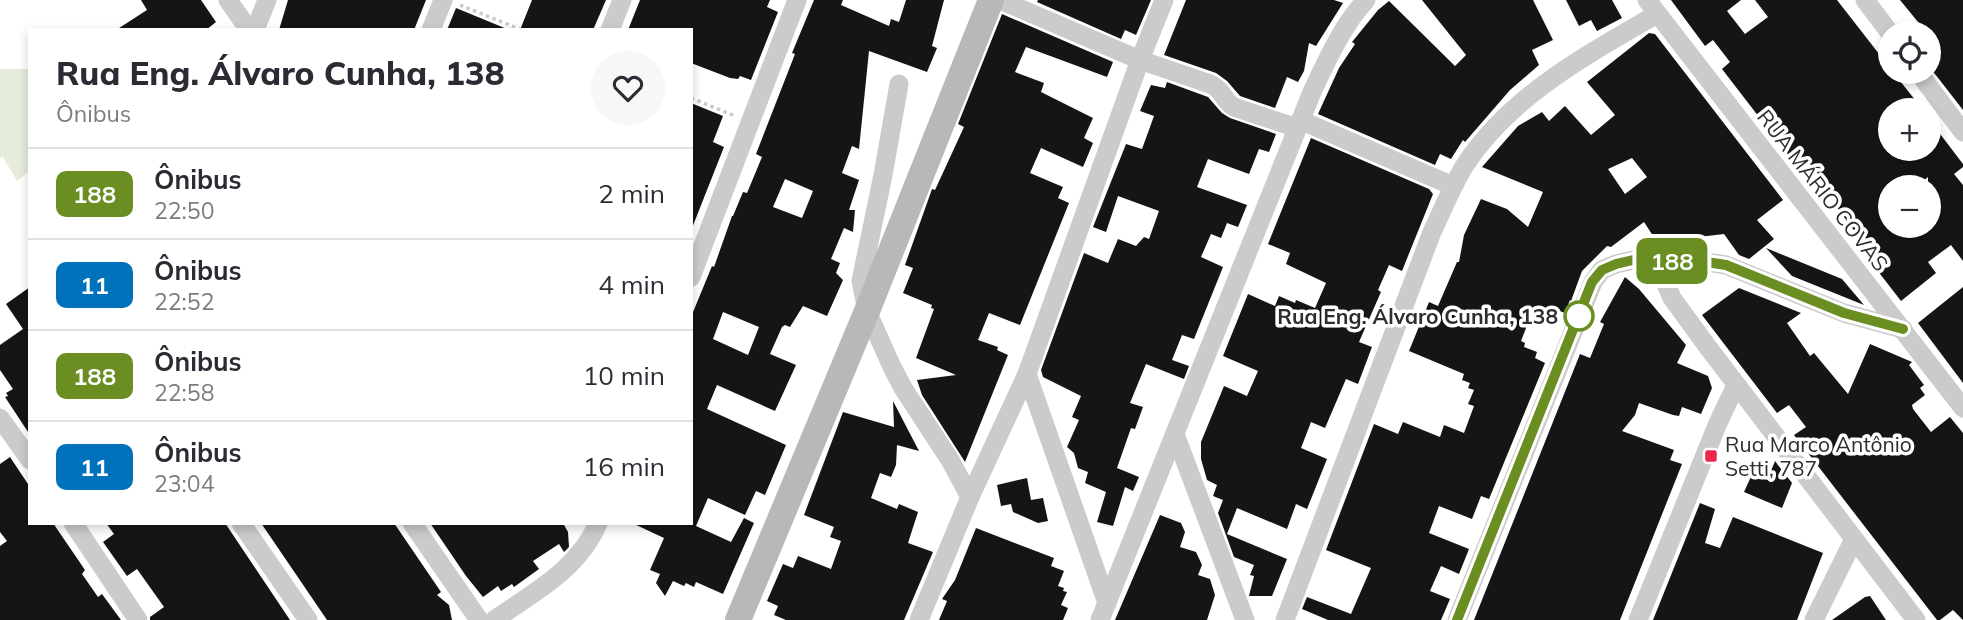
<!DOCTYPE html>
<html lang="pt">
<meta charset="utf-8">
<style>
:root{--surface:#fff;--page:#f7f7f7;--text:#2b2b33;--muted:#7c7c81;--line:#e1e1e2}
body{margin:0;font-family:Mulish,sans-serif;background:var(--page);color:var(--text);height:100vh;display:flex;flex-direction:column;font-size:26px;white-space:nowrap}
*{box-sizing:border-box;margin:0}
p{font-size:23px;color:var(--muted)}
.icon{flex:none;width:38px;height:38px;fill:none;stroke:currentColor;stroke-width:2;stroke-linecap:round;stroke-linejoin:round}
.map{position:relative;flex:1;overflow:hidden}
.sheet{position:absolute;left:28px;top:28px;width:665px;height:497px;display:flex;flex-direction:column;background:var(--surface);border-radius:0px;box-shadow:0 4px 10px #0003}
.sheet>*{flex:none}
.badge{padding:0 14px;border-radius:10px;font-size:24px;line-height:46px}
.buttons{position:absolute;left:1878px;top:21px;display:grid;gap:14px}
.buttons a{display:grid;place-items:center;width:63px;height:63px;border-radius:50%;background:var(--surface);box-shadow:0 4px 10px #0003;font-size:35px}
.map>.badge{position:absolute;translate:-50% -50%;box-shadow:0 0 0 4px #fff}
.round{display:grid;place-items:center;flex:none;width:74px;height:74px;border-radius:37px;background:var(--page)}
.headline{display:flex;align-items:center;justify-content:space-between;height:119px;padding:0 28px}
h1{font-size:33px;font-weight:800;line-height:52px}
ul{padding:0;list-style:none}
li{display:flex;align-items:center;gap:21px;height:91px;padding:0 28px;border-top:2px solid var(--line)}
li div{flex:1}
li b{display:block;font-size:26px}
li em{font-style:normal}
li .badge{min-width:77px;font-weight:700;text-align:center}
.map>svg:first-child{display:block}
.green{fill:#e6ecda}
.building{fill:#151515;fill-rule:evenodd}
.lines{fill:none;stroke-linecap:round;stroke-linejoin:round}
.path{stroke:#cbcbcb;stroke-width:3.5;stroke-dasharray:3.5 3.5;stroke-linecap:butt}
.street{stroke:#cbcbcb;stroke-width:19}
.secondary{stroke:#b8b8b8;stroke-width:26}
.line-casing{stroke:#fff;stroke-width:16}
.line{stroke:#6b8e23;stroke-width:10}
.stop-dot{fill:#fff;stroke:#6b8e23;stroke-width:3.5}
.poi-dot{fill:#ef254c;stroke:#fff;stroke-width:2.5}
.labels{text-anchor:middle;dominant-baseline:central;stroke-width:7;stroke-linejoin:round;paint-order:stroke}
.street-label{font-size:21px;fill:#2e2e2e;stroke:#fff}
.stop-label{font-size:21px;font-weight:bold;fill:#2e2e2e;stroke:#fff;text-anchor:end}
.poi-label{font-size:21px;fill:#2e2e2e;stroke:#fff;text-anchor:start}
</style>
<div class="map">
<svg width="1963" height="620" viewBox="0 0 1963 620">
<rect width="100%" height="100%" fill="#fff"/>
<!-- green -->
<path class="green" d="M0,69H30V170L17,181L3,157L0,158Z"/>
<!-- building -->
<g class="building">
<path d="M141,0H201L216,22L206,30H116L147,10Z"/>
<path d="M288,0H426L414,30H279Z"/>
<path d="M532,0H606L593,30H520Z"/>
<path d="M640,0H770L767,7L778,12L751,80L740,76L738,79L730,78L691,63V30H628Z"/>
<path d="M814,0H843L841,5L889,26L891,19L899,22L906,0H944L932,46L937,48L927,72L869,51L859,149L852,146L842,173L859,180L849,210H855L853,232L844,228L831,259L840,263L836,273L843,280L827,316L803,306L790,327L785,325L782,327L770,354L796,365L775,411L717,385L707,409L786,445L765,495L756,491L745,515L708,498L696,526L731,542L744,518L754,523L723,594L696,582L694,587L686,583L684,586L673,581L665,596L656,583L660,574L650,570L664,538L632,523L691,524V317L712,266L714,267L732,216H733L743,192L747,193L762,157L756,154L795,54L792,53ZM785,179L813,191L802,218L773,207ZM723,312L759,327L748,355L713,339Z"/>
<path d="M1038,0H1151L1136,35L1125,30L1121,39L1037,2Z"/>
<path d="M1186,0H1334L1343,3L1316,46L1309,43L1304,71L1298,82L1287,77L1275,108L1240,96L1227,81L1216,73L1164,55Z"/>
<path d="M1422,0H1533L1553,40L1532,50L1539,65L1510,90L1465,142L1463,140L1451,159L1440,154L1435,165L1318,114L1339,68L1355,44L1352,42L1378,10L1389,1L1455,66L1466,55Z"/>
<path d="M1566,0H1612L1622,18L1597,31L1591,20L1579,26Z"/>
<path d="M1671,0H1741L1727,11L1745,34L1768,17L1755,0H1837L1890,68V72H1893L1923,110H1890V149H1928V118L1963,164V167L1954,174L1963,185V261L1951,245L1928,262L1936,273L1901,301L1860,248L1865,245L1835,205L1840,202L1806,159L1800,164L1796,159L1793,161L1722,69L1730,62L1713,40L1705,46ZM1928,177V226H1890V187H1916Z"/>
<path d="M1900,0H1963V110L1928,65V37L1933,33H1927Z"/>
<path d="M456,8L507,29V30H447Z"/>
<path d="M1002,14L1113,62L1107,77L1026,47L1015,72L1044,83L1041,92L1093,118L1084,138L1093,143L1083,167L1041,148L1030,173L1063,187L1058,198L1069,203L1020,325L989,313L978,340L998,347L997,350L1008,355L965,462L922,395L917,380L956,375L916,358L934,309L931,308L932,305L903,293L913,268L905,265L932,189L935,190L964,127L958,124Z"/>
<path d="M1649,33L1655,34L1783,200L1757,220L1774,239L1749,259L1739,255L1724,234L1657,242L1644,222L1611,247L1607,246L1582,271L1571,301L1570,300L1565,313L1549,307L1545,317L1532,313L1521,341L1525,343L1524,347L1537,352L1535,358L1545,363L1489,499L1481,496L1472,519L1439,506L1429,533L1469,549L1459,574L1441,566L1430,591L1450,599L1441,620H1328L1302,609L1307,597L1351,614L1371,568L1326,550L1374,424L1398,434L1403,422L1440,437L1444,425L1464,433L1474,406L1468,404L1474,390L1468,388L1470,383L1462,380L1464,374L1409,351L1429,302L1438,306L1457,262H1459L1464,235L1481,199L1507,209L1528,227L1543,192L1482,167L1518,126L1542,112L1549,121L1565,106L1591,135L1615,115L1587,82ZM1632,158L1647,177L1625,194L1608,169Z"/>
<path d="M1167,82L1208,97L1222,113L1230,118L1276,134L1269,152L1259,149L1249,174L1208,159L1197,187L1247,205L1238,227L1227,223L1221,238L1211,234L1201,257L1223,267L1194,339L1182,335L1172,360L1189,366L1184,379L1146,364L1130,403L1143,407L1135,429L1131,428L1117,468L1139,477L1133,491L1125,487L1113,526L1097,522L1106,492L1085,483L1088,472L1078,468L1074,453L1067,447L1079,420L1072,417L1081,396L1043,377L1041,370L1084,253L1108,263L1118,239L1136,246L1144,237L1149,239L1159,211L1118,196L1106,232L1093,227L1126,144L1142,149L1154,116L1140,111L1151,85L1165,88Z"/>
<path d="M691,103L723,116L713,142L724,147L692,228Z"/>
<path d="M1311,138L1429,189L1433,194L1402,271L1389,265L1378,290L1381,292L1359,342L1372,347L1358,384L1346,379L1325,428L1311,422L1301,448L1327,459L1307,509L1296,504L1287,529L1237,508L1227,534L1287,559L1272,596H1249L1254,576L1250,575L1254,565L1234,557L1218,513L1223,500L1213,496L1217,485L1207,480L1201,459V442L1224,386L1247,396L1258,371L1223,356L1248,294L1275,306L1279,296L1295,303L1296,300L1315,308L1326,283L1286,264L1290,253L1268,244Z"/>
<path d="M1766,248L1842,279L1864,305L1792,276Z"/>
<path d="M1625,277L1639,289L1686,345L1677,363L1708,376L1712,388L1701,414L1682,407L1679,416L1673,415L1639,403L1635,415L1622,431L1674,450L1670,460L1682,464L1620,620H1474L1580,354L1590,358L1604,324L1600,322Z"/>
<path d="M30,287V435L5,397L8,396L6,393L13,389L0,370V345L23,329L6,304Z"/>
<path d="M1963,287V383L1918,323Z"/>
<path d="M1739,288L1801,313L1787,323L1810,356L1814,353L1848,394L1870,344L1912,362L1909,365L1924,385L1920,388L1925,395L1912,405L1913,409L1931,432L1950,417L1963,433V620L1953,610L1940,620H1937L1794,435L1806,427L1789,405L1777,413L1702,315Z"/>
<path d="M893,401L919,451L897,445L896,465L891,477L880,473L871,498L897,509L899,504L918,512L908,543L933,552L904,620H786L774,615L778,606L767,601L783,564L793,568L798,556L831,569L841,541L830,537L834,527L804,515L843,412L894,427Z"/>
<path d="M10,457L30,487V523H53L85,570L82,574L98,597L102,594L121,620H0V546L7,541L0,532V464Z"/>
<path d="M1775,461L1792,483L1782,508L1744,492L1754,470L1769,476Z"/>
<path d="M1027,478L1031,500L1043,498L1048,521L1038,523L1013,512L1011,504L1001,506L997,485Z"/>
<path d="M1700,503L1715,509L1705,543L1720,548L1733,517L1823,553L1797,620H1653Z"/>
<path d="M1160,515L1181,523L1185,532L1180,547L1196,552L1202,565L1198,575L1210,579L1215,595L1207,620H1115Z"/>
<path d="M106,523H225L290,620H150V617L164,607L137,569L127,576L103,542L114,534Z"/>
<path d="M261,523H394L441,592L437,595L449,605L452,620H327Z"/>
<path d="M430,523H563L568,532L569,547L564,552L559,544L533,561L539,569L514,587L512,584L501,591L498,586L483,597L466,576Z"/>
<path d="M976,528L1054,558L1051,566L1064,571L1058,586L1064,588L1063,591L1067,592L1061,605L1068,608L1063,620H939L947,601L942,599L955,580Z"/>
<path d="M1870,596L1886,620H1832L1865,597Z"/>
</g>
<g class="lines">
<!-- path -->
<g class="path">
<path d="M460,5L522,30"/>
<path d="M691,98L735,116"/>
</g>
<!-- street -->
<g class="street">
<path d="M228,0L249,30"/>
<path d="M1000,0L1140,60L1210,84C1223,89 1223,101 1234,107L1297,128"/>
<path d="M1647,0L1963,408"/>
<path d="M1865,0L1890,33"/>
<path d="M255,30L267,0"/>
<path d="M431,30L443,0"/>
<path d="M610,30L622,0"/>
<path d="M1918,72L1963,132"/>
<path d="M899,84L883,175L861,281L867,311L892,367L903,388L950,460L970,497"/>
<path d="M1300,120L1453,186"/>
<path d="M1656,261L1672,298L1707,346L1916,620"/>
<path d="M691,277L797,0"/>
<path d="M1027,374L1107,603"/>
<path d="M0,418L30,460"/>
<path d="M1175,434L1245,620"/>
<path d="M73,523L138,620"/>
<path d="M241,523L308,620"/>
<path d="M412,523L479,620"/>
<path d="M494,620C533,593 579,569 598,523"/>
<path d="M919,620L970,497L1027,374L1140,60L1164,0"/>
<path d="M1100,620L1312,92C1327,60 1342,26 1366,0"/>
<path d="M1285,620L1432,232C1443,209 1452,186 1465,165C1511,95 1587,55 1657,14"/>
<path d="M1457,620L1593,282L1602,270L1616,264L1633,260L1700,261L1726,265L1844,313L1903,329"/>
<path d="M1638,620L1718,423L1736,385"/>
<path d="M1814,620L1854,539"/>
</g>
<!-- secondary -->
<path class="secondary" d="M738,620L867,311L991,0"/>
</g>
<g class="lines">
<!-- line casing -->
<g class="line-casing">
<path id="line" d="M1457,620L1592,282L1602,270L1616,264L1633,260L1700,261L1726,265L1844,313L1903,329"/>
</g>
<!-- line -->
<use href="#line" class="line"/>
</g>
<!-- markers -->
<circle class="stop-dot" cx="1579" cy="316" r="14"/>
<rect class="poi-dot" x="1704" y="449" width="14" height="14" rx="3.5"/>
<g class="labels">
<!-- street labels -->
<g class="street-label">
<text transform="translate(1823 190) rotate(52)">RUA MÁRIO COVAS</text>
</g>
<!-- stop labels -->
<g class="stop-label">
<text x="1558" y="316">Rua Eng. Álvaro Cunha, 138</text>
</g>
<!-- poi labels -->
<g class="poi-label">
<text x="1725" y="444">Rua Marco Antônio<tspan x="1725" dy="24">Setti, 787</tspan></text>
</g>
</g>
</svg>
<div class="buttons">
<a><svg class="icon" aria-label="locate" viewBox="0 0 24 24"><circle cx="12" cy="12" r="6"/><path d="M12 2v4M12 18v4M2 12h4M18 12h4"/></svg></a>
<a>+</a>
<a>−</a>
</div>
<b class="badge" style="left:1672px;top:261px;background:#6b8e23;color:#fff">188</b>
<section class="sheet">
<div class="headline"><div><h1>Rua Eng. Álvaro Cunha, 138</h1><p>Ônibus</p></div><a class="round"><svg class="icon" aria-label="heart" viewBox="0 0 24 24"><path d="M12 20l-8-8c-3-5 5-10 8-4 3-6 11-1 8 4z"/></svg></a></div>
<ul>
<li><span class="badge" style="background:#6b8e23;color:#fff">188</span><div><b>Ônibus</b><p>22:50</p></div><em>2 min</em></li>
<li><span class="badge" style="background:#0072bc;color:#fff">11</span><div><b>Ônibus</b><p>22:52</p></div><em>4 min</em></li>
<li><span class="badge" style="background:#6b8e23;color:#fff">188</span><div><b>Ônibus</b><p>22:58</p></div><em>10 min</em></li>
<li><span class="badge" style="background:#0072bc;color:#fff">11</span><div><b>Ônibus</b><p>23:04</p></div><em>16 min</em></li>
</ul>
</section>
</div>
